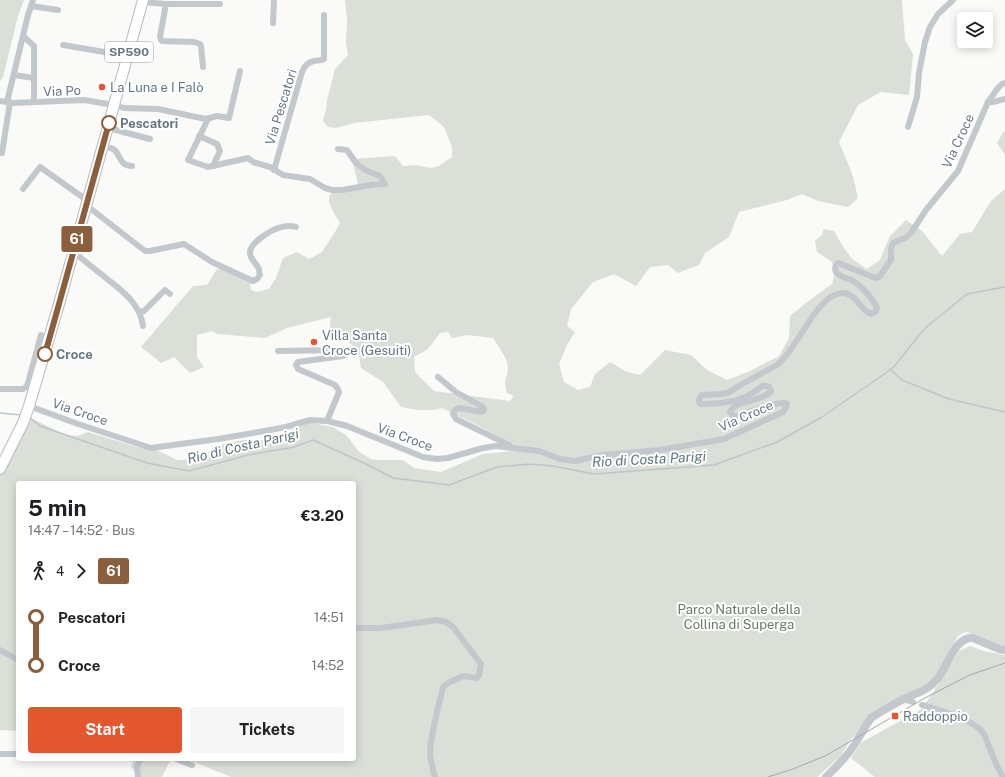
<!DOCTYPE html>
<meta charset="utf-8">
<style>
:root{--surface:#fff;--page:#f6f6f6;--text:#202124;--muted:#757577;--accent:#e4572e}
body{margin:0;font-family:"Public Sans",sans-serif;background:var(--page);color:var(--text);height:100vh;display:flex;flex-direction:column;font-size:15px;white-space:nowrap}
*{box-sizing:border-box;margin:0}
p{font-size:13px;color:var(--muted)}
.icon{flex:none;width:22px;height:22px;fill:none;stroke:currentColor;stroke-width:2;stroke-linecap:round;stroke-linejoin:round}
.map{position:relative;flex:1;overflow:hidden}
.side{position:absolute;left:16px;top:481px;width:340px;height:280px;display:flex;flex-direction:column;background:var(--surface);border-radius:4px;box-shadow:0 2px 10px #0003}
.side>*{flex:none}
.badge{padding:0 8px;border-radius:3px;font-size:14px;line-height:26px}
.tools{position:absolute;left:957px;top:12px;display:grid;gap:8px}
.tools a{display:grid;place-items:center;width:36px;height:36px;border-radius:4px;background:var(--surface);box-shadow:0 2px 10px #0003;font-size:20px}
.map>.badge{position:absolute;translate:-50% -50%;box-shadow:0 0 0 2px #fff}
.legs{display:flex;align-items:center;gap:6px;height:44px;padding:0 12px;font-size:13px}
.legs p{margin-inline-start:auto}
.headline{display:flex;align-items:center;justify-content:space-between;height:68px;padding:0 12px}
h1{font-size:22px;font-weight:700;line-height:30px}
.action{display:flex;gap:8px;margin-top:auto;padding:8px 12px}
.action a{flex:1;height:46px;border-radius:4px;background:var(--accent);color:#fff;font-size:16px;font-weight:700;line-height:46px;text-align:center}
.action a+a{background:var(--page);color:var(--text)}
ul{padding:0 12px;list-style:none}
li{display:flex;align-items:center;gap:14px;height:48px;font-size:15px}
li i{display:grid;place-items:center;width:6px;height:100%;margin:0 5px;background:currentColor}
li i::after{content:'';width:10px;height:10px;margin:-5px;border:3px solid;border-radius:50%;background:var(--surface)}
li p{margin-inline-start:auto}
li:first-child i{background:linear-gradient(#0000 50%,currentColor 0)}
li:last-child i{background:linear-gradient(currentColor 50%,#0000 0)}
.map>svg:first-child{display:block}
.green{fill:#dadfd7;fill-rule:evenodd}
.lines{fill:none;stroke-linecap:round;stroke-linejoin:round}
.stream{stroke:#bbc7cb;stroke-width:1.5}
.primary-casing{stroke:#b5babe;stroke-width:12}
.minor{stroke:#c3c8cc;stroke-width:6}
.tertiary{stroke:#c3c8cc;stroke-width:8}
.primary{stroke:#fff;stroke-width:10}
.tram{stroke:#a2aab0;stroke-width:1}
.line-1-casing{stroke:#fff;stroke-width:9}
.line-1{stroke:#8b5e3c;stroke-width:6}
.poi-dot{fill:#e4572e;stroke:#fff;stroke-width:1.5}
.stop-1-dot{fill:#fff;stroke:#8b5e3c;stroke-width:2}
.labels{text-anchor:middle;dominant-baseline:central;stroke-width:4;stroke-linejoin:round;paint-order:stroke}
.shield{fill:#fff;stroke:#939fa8;stroke-width:1}
.shield-label{font-size:12px;font-weight:bold;fill:#657683}
.poi-label{font-size:13px;fill:#657683;stroke:#fff;text-anchor:start}
.street-label{font-size:13px;fill:#657683;stroke:#fff}
.stop-label{font-size:13px;font-weight:bold;fill:#657683;stroke:#fff;text-anchor:start}
.park-label{font-size:13px;fill:#687a64;stroke:#fff}
.water-label{font-size:14px;font-style:italic;fill:#60757c;stroke:#fff}
</style>
<div class="map">
<svg width="1005" height="777" viewBox="0 0 1005 777">
<rect width="100%" height="100%" fill="#fafaf8"/>
<!-- green -->
<g class="green">
<path d="M0,0H24L18,16L3,77L0,81Z"/>
<path d="M345,0H902L905,40L913,54L909,95L881,92L858,105L839,142L853,176L858,198L848,207L818,201L802,194L787,200L739,212L729,237L705,253L699,265L678,273L668,265L650,267L636,286L614,274L593,282L571,309L567,326L575,332L567,345L559,364L564,382L578,390L590,387L595,374L610,362L627,372L640,375L665,350L691,355L707,370L727,380L750,371L779,356L789,338L790,316L806,303L832,284L834,276L832,262L817,252L815,241L823,234V229L834,231L842,245L852,259L867,269L880,260L890,236L906,220L922,231L942,256L960,234L972,232L991,201L1005,189V648L967,632L963,633L958,636L942,666L930,682L890,704L860,733L852,738L840,757L817,777H231L187,759H354V483H18V731L0,730V475L31,418L65,435L78,436L88,432L137,447L157,450L177,460L202,459L214,446L243,440H283L290,431L307,422L333,427L347,436L359,452L371,459L375,460H403L414,468L441,472L483,454L512,451L508,442L500,439L492,433L483,428L442,408C429,412 415,410 401,407L383,382L361,368L358,349L341,337L330,328L331,317L287,328L265,338L217,334L212,331L197,335V357L204,367L190,373L174,357L161,363L141,347L193,286L207,285L217,269L238,271L250,282L251,290L256,292L269,289L276,278L283,258L297,252L309,259L322,252L335,232L340,223L334,213L329,202V196L338,188L353,186L358,184L352,159L395,156L403,166L416,165L431,168L439,166L452,157V147L444,127L429,115L354,123L336,128L328,127L323,121L326,110L327,100L335,69L348,55L346,43L347,19ZM448,332L452,338L467,335L493,338C498,345 508,360 508,367C508,379 502,379 507,393L514,396L510,401L434,391L415,372L414,357L428,349L440,333Z"/>
<path d="M1004,131L1005,132V155L997,143Z"/>
<path d="M970,646L984,651L1005,655V777H875L851,758L862,742L922,709L941,680L959,651Z"/>
<path d="M134,759H171L162,777H139L131,767Z"/>
</g>
<g class="lines">
<!-- stream -->
<g class="stream">
<path d="M890,369L902,380L949,399L1005,412"/>
<path d="M0,413L21,415"/>
<path d="M29,417L40,426L101,447L147,463L189,471L248,455L294,447L313,440L364,463L393,478L449,485L497,467L529,464L553,466L594,474L714,465L777,442L822,417L893,368L924,329L967,294L1005,287"/>
</g>
<!-- primary casing -->
<g class="primary-casing">
<path id="primary" d="M0,469L23,423L29,406L59,304L143,0"/>
</g>
<!-- minor -->
<g class="minor">
<path d="M143,2L166,4H220"/>
<path d="M166,4L160,37L161,40L162,41L194,42L200,44L201,46L203,67"/>
<path d="M31,6L58,10"/>
<path d="M273,23L274,0"/>
<path d="M23,36L34,46V102"/>
<path d="M63,45L128,56"/>
<path d="M14,75L34,78"/>
<path d="M0,101L13,103L84,100L114,105L124,108L158,109L206,119L217,116L229,118L240,71"/>
<path d="M7,102L28,15L33,0"/>
<path d="M988,102H993L1005,99"/>
<path d="M208,119L188,160L208,167L248,158L253,162L270,167L283,175L310,179L325,188L332,190H342L371,185L385,184L380,176L365,170L356,163L347,150L338,149"/>
<path d="M908,127L917,97L919,73L925,42L930,27L938,14L953,0"/>
<path d="M108,128L150,139"/>
<path d="M199,136L217,144L220,151L213,166"/>
<path d="M102,147C105,147 110,147 113,149C121,153 118,166 132,166"/>
<path d="M2,153L10,102"/>
<path d="M274,170L302,72C304,67 308,62 314,61C318,60 320,61 324,59V15"/>
<path d="M23,189L40,167L88,201"/>
<path d="M86,205L145,251H150L184,244L212,262L253,281L257,279L260,275C259,273 259,271 259,269C256,263 249,258 250,252C250,243 270,231 278,228C284,226 290,225 296,227"/>
<path d="M74,252C84,261 95,269 106,278C122,291 140,303 143,326"/>
<path d="M140,312L144,311L165,290L170,294"/>
<path d="M278,351L343,350L346,354L343,356L298,362L296,365L298,369L335,385L338,389L339,392L327,421"/>
<path d="M438,377L456,392L483,407L484,410L482,412L459,408L455,410L453,414L456,419L509,445L510,447"/>
<path d="M0,389H23L26,387L28,383L41,335"/>
<path d="M29,406L78,424L151,448L218,439L270,430L286,427L310,420L327,421L347,426L423,457L437,459L448,458L483,448L496,446L539,451L560,459L575,461L603,455L660,450L724,439L783,412L786,407L787,404L785,403C775,403 764,407 754,410C747,412 741,416 733,416L730,412C735,399 761,403 771,391L769,387L767,386H762C744,402 727,403 704,404H700L699,401L700,397L702,395C710,394 719,395 727,393C730,392 734,389 737,387C746,382 755,377 764,372C769,369 775,367 779,363C798,348 817,293 843,293C856,293 860,310 871,314L875,312L877,309C875,300 860,285 853,281C847,278 840,277 836,272C834,268 835,266 838,263L841,264L873,277L877,278L880,276L891,260V249L893,243L897,241L905,238L911,233L926,210L958,171L988,102L998,88L1002,84L1005,83"/>
<path d="M354,628H381L437,620L446,622L453,627L481,664L479,675L477,678L463,676L448,683L443,687C439,707 430,734 430,755C431,762 433,770 435,777"/>
<path d="M0,650L18,660"/>
<path d="M903,699L913,702"/>
<path d="M922,705C939,710 975,720 984,734L997,766L1003,777"/>
<path d="M0,754H18"/>
<path d="M176,759L192,765"/>
<path d="M138,777L137,768L140,759"/>
</g>
<!-- tertiary -->
<path class="tertiary" d="M826,777C836,767 847,757 855,744C861,735 865,725 872,717C883,711 893,704 904,699C918,692 928,691 938,678C948,666 955,636 973,638L999,649L1005,650"/>
<!-- primary -->
<use href="#primary" class="primary"/>
<!-- tram -->
<path class="tram" d="M768,777L793,769L825,756L851,741L925,698L954,683L970,675L1005,663"/>
</g>
<g class="lines">
<!-- line-1 casing -->
<g class="line-1-casing">
<path id="line-1" d="M45,354L59,304L109,123"/>
</g>
<!-- line-1 -->
<use href="#line-1" class="line-1"/>
</g>
<!-- markers -->
<g class="poi-dot">
<circle cx="102" cy="87" r="4"/>
<circle cx="314" cy="342" r="4"/>
<rect x="891" y="712" width="8" height="8" rx="2"/>
</g>
<g class="stop-1-dot">
<circle cx="109" cy="123" r="7"/>
<circle cx="45" cy="354" r="7"/>
</g>
<g class="labels">
<!-- shield labels -->
<rect class="shield" x="105" y="42" width="48" height="20" rx="3"/>
<g class="shield-label">
<text x="129" y="52">SP590</text>
</g>
<!-- poi labels -->
<g class="poi-label">
<text x="110" y="87">La Luna e I Falò</text>
<text x="322" y="335">Villa Santa<tspan x="322" dy="15">Croce (Gesuiti)</tspan></text>
<text x="903" y="716">Raddoppio</text>
</g>
<!-- street labels -->
<g class="street-label">
<text transform="translate(62 91) rotate(-2)">Via Po</text>
<text transform="translate(281 107) rotate(-73)">Via Pescatori</text>
<text transform="translate(958 141) rotate(-65)">Via Croce</text>
<text transform="translate(80 412) rotate(19)">Via Croce</text>
<text transform="translate(746 416) rotate(-24)">Via Croce</text>
<text transform="translate(405 437) rotate(20)">Via Croce</text>
</g>
<!-- stop labels -->
<g class="stop-label">
<text x="120" y="123">Pescatori</text>
<text x="56" y="354">Croce</text>
</g>
<!-- park labels -->
<g class="park-label">
<text x="739" y="609">Parco Naturale della<tspan x="739" dy="15">Collina di Superga</tspan></text>
</g>
<!-- water labels -->
<g class="water-label">
<text transform="translate(243 446) rotate(-13)">Rio di Costa Parigi</text>
<text transform="translate(649 459) rotate(-3)">Rio di Costa Parigi</text>
</g>
</g>
</svg>
<div class="tools">
<a><svg class="icon" aria-label="layers" viewBox="0 0 24 24"><path d="M12 4l9 5-9 5-9-5zM3 14l9 5 9-5"/></svg></a>
</div>
<b class="badge" style="left:77px;top:239px;background:#8b5e3c;color:#fff">61</b>
<section class="side">
<div class="headline"><div><h1>5 min</h1><p>14:47 – 14:52 · Bus</p></div><b>€3.20</b></div>
<div class="legs"><svg class="icon" aria-label="walk" viewBox="0 0 24 24"><circle cx="13" cy="4" r="2"/><path d="M13 8l-2 6 4 7M11 14l-3 7M7 12l3-4h3l4 4"/></svg>4<svg class="icon" aria-label="forward" viewBox="0 0 24 24"><path d="M9 5l7 7-7 7"/></svg><b class="badge" style="background:#8b5e3c;color:#fff">61</b></div>
<ul>
<li><i style="color:#8b5e3c"></i><b>Pescatori</b><p>14:51</p></li>
<li><i style="color:#8b5e3c"></i><b>Croce</b><p>14:52</p></li>
</ul>
<div class="action"><a>Start</a><a>Tickets</a></div>
</section>
</div>
